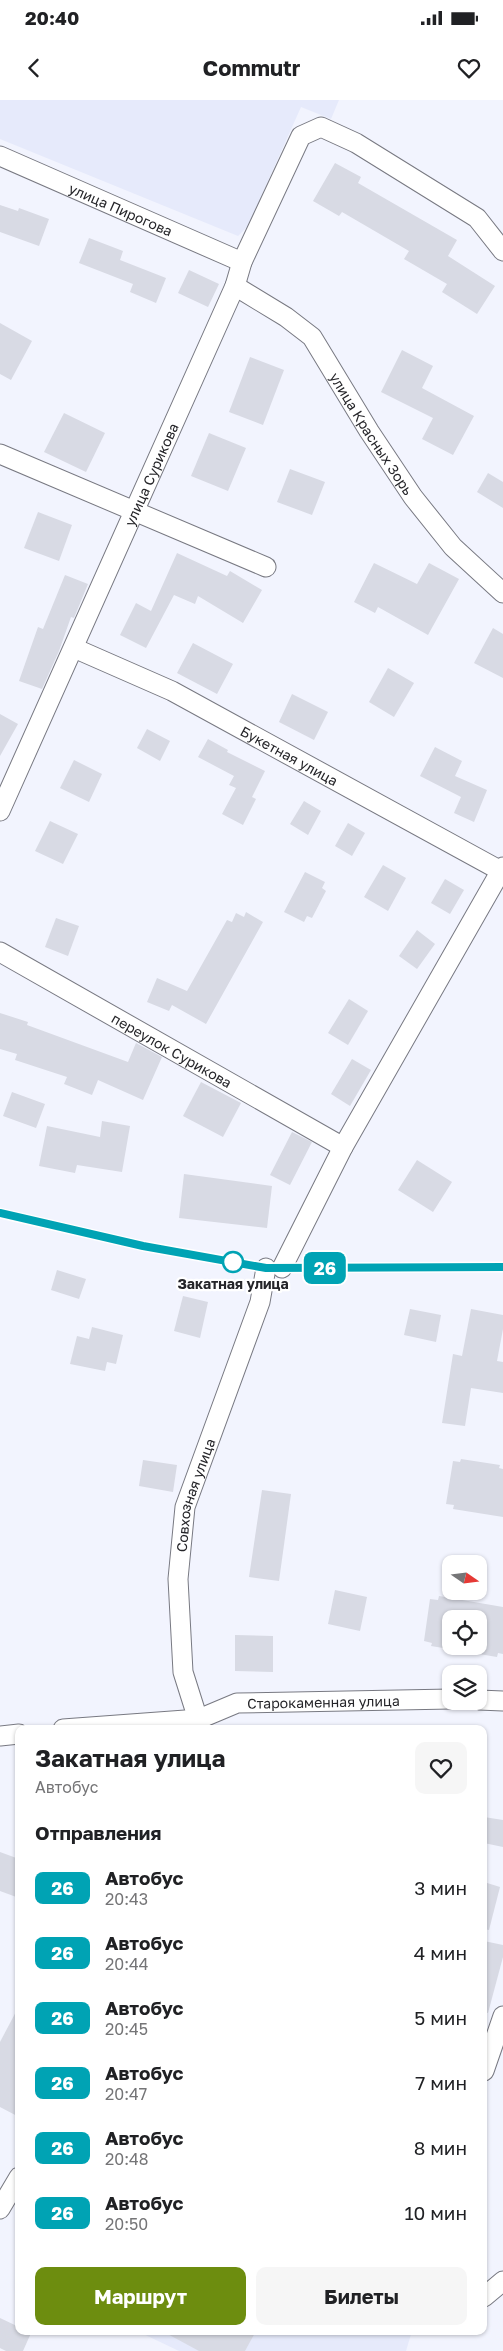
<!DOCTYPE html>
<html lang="ru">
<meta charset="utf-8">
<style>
:root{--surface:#fff;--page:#f6f6f6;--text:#202124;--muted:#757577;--accent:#6d8d0f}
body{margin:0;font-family:"Golos Text",sans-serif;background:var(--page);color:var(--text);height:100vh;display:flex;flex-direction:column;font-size:19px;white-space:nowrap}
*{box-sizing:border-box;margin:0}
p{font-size:16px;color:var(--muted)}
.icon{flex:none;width:28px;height:28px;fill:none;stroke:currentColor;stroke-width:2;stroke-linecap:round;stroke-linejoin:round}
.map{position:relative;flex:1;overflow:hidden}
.drawer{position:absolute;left:15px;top:1625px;width:472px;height:610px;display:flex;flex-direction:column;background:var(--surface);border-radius:10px;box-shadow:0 1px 4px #0004}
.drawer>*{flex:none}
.badge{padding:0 10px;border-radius:8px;font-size:18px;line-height:32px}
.needle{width:32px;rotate:104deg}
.buttons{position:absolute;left:442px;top:1455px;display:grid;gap:10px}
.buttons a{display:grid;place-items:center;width:45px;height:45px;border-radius:10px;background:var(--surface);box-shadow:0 1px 4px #0004;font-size:25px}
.map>.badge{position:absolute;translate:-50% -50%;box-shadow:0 0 0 2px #fff}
h2{padding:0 20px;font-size:19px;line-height:45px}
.round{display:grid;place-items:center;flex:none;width:52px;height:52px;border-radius:10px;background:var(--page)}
.overview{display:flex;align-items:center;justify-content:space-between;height:85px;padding:0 20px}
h1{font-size:24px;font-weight:700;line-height:38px}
.action{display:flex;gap:10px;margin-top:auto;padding:10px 20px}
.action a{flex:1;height:58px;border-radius:10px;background:var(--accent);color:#fff;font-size:20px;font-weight:700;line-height:58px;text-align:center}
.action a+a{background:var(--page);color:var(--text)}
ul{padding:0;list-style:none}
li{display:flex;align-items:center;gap:15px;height:65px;padding:0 20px}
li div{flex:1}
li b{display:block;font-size:19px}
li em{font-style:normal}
li .badge{min-width:55px;font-weight:700;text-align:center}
.status{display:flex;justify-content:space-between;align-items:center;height:35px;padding:0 25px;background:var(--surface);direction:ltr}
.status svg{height:14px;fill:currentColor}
header{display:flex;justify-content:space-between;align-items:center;height:65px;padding:0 20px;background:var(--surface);font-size:22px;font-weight:700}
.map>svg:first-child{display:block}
.built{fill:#e6eafb}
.building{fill:#d8dae4;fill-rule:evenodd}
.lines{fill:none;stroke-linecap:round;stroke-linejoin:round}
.minor-casing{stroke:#787982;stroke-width:21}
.minor{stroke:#fff;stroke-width:19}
.line-casing{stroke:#fff;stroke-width:11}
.line{stroke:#00a3b4;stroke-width:8}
.stop-dot{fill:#fff;stroke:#00a3b4;stroke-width:2.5}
.labels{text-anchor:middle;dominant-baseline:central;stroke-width:4.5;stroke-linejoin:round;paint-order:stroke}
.street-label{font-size:14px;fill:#252529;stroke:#fff}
.stop-label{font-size:14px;font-weight:bold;fill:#252529;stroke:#fff}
</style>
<div class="status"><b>20:40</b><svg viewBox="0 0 49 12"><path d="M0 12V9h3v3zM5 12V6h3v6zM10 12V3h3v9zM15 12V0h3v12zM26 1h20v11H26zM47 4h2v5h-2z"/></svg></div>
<header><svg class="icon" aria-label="back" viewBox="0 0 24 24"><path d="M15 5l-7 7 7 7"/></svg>Commutr<svg class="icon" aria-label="heart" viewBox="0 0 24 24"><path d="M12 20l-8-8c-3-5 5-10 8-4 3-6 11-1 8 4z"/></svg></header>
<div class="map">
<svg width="503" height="2251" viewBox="0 0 503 2251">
<rect width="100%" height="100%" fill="#f2f4fe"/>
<!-- built -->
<g class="built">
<path d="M0,0H339L331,19L301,7L248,126L238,136L0,39Z"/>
<path d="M137,2231H412L406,2251H179Z"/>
</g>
<!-- building -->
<g class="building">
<path d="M335,63L361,77L358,83L457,140L448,156L495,186L477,214L442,192L447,184L404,159L409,151L342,112L339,116L313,101Z"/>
<path d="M0,105L18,111L19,108L49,119L39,146L0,132Z"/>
<path d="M89,138L123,151L120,160L166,178L156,203L130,192L133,184L79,163Z"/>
<path d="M189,170L219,184L208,207L178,193Z"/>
<path d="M0,223L32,241L11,280L0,274Z"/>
<path d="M402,250L433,266L422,288L474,316L453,355L422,339L433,318L381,292Z"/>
<path d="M250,257L284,270L263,325L229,312Z"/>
<path d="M64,313L105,333L86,372L44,352Z"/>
<path d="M209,333L246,348L228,391L191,376Z"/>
<path d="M290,369L325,382L312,415L277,402Z"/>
<path d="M488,373L503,382V408L477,392Z"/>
<path d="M38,412L72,425L59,461L24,448Z"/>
<path d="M177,453L227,476L230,471L262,490L243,523L198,496L195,504L174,495L146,548L120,535L136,503L151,511Z"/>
<path d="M374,463L417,484L429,463L459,479L428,535L378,507L375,513L354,502Z"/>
<path d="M65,475L88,484L74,518L71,517L59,551L42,589L19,581L38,527L43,529Z"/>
<path d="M493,528L503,534V578L474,563Z"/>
<path d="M193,543L233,564L217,594L177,573Z"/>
<path d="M388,568L414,583L394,617L369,602Z"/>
<path d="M292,594L328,612L314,640L279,622Z"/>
<path d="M0,614L18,624L0,656Z"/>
<path d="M147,629L170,641L160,661L137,648Z"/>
<path d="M208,639L228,650L227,652L265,671L252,697L256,699L243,725L222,714L236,688L229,685L234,676L198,657Z"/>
<path d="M435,647L462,661L455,676L487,690L474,722L454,713L461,697L420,676Z"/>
<path d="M74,660L102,674L89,702L60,688Z"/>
<path d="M304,701L321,711L308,735L290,724Z"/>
<path d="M50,721L78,734L63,764L35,751Z"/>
<path d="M348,723L365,733L352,756L335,746Z"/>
<path d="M383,765L406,778L388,811L364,797Z"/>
<path d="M305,772L325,782L322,788L326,791L312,818L307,816L304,822L284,812Z"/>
<path d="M445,779L464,790L450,814L431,803Z"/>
<path d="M246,812L263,822L206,924L172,905L169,911L147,902L157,878L187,891L227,820L232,822L236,813L244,817Z"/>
<path d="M56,818L79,826L68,856L45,847Z"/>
<path d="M417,830L435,844L417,869L399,856Z"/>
<path d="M349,899L368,911L348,945L328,933Z"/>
<path d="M0,913L28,922L27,925L128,962L136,943L162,957L143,1000L98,980L92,995L64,984L67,977L15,960L17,954L0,949Z"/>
<path d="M352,959L371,970L350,1006L331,994Z"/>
<path d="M201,982L241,1003L223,1037L183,1016Z"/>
<path d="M12,992L45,1004L36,1028L3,1016Z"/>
<path d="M102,1021L130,1026L122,1072L77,1065L75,1073L39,1066L47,1026L100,1037Z"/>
<path d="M292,1032L312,1042L290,1085L270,1075Z"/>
<path d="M417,1060L452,1082L433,1112L398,1090Z"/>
<path d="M184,1074L272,1086L267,1128L179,1118Z"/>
<path d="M57,1170L86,1179L79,1199L51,1190Z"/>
<path d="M183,1196L208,1202L200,1238L174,1231Z"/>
<path d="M410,1209L441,1215L436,1242L404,1235Z"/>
<path d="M471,1209L503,1215V1229L497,1261L503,1262V1293L471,1288L465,1326L442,1323L453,1254L462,1256Z"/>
<path d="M92,1227L123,1235L116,1264L107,1262L105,1271L70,1264L77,1236L89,1239Z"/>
<path d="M461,1359L500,1365L499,1368L503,1369V1417L453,1409L454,1405L446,1404L453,1361L460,1362Z"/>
<path d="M143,1360L177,1365L173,1392L139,1386Z"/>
<path d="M262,1390L291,1394L279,1481L249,1477Z"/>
<path d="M335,1490L367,1497L360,1531L328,1524Z"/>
<path d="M439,1496L503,1507V1554L498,1553L497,1557L431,1546L432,1543L424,1541L430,1499L438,1500ZM451,1519H479V1546H451Z"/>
<path d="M235,1535L273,1536V1572L235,1571Z"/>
<path d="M484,1717L503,1720V1747L484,1743Z"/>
<path d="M0,1752L19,1759V1798L0,1791Z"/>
<path d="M484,1782L500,1787L489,1830L484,1829Z"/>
<path d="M484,1841L503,1845V1857L488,1913L484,1912Z"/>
<path d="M19,1906V2017L0,2007V1942Z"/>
<path d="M0,2218L19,2227V2231L31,2233L23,2251H6L0,2248Z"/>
<path d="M162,2231H256L245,2251H199Z"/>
</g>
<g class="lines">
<!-- minor casing -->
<g class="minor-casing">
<g id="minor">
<path id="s1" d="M0,56L242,162"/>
<path id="s2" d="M235,186L286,217L312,237L369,331L413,397L453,447L503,493"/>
<path d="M0,354L266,467"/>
<path id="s3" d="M74,548L172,591L501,771"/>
<path id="s4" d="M0,711L235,186L242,162L301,36L321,27L356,43L477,118L503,151"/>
<path id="s5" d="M0,852L343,1047"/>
<path d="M282,1168L343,1047L503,767"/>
<path d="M479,1600L503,1601"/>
<path id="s6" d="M63,1629L199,1619L237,1603L451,1599"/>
<path id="s7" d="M201,1629L183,1572L178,1479L185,1407L260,1202L266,1168"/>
<path d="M0,1636L19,1634"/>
<path d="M484,1971L503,1916"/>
<path d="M0,2109L19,2077"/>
<path d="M484,2197L503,2181"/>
</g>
</g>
<!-- minor -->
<use href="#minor" class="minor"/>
</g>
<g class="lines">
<!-- line casing -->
<g class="line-casing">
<path id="line" d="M0,1113L143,1146L266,1168L503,1167"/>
</g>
<!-- line -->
<use href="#line" class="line"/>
</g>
<!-- markers -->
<circle class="stop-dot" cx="233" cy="1162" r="10"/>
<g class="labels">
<!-- street labels -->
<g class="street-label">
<text stroke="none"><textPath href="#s1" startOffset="132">улица Пирогова</textPath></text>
<text stroke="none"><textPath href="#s2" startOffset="206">улица Красных Зорь</textPath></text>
<text stroke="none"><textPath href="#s4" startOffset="369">улица Сурикова</textPath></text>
<text stroke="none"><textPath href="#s3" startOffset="241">Букетная улица</textPath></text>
<text stroke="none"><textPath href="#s5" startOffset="198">переулок Сурикова</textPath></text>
<text stroke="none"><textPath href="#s7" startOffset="239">Совхозная улица</textPath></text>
<text stroke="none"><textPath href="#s6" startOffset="264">Старокаменная улица</textPath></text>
</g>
<!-- stop labels -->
<g class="stop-label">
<text x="233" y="1183">Закатная улица</text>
</g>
</g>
</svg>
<div class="buttons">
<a><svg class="needle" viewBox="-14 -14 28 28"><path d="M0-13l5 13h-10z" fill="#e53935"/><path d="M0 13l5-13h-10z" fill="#757577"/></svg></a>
<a><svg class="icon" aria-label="locate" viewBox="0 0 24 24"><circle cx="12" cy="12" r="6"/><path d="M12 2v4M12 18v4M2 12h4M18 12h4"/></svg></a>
<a><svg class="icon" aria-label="layers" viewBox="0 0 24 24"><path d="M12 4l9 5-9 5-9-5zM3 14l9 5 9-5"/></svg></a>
</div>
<b class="badge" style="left:325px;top:1168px;background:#00a3b4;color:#fff">26</b>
<section class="drawer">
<div class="overview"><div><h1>Закатная улица</h1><p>Автобус</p></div><a class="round"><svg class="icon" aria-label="heart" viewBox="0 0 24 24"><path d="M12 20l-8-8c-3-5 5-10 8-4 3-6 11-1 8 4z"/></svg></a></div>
<h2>Отправления</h2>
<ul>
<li><span class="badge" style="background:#00a3b4;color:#fff">26</span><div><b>Автобус</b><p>20:43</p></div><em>3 мин</em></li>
<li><span class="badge" style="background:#00a3b4;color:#fff">26</span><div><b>Автобус</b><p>20:44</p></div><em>4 мин</em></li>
<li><span class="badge" style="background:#00a3b4;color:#fff">26</span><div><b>Автобус</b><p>20:45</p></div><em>5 мин</em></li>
<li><span class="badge" style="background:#00a3b4;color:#fff">26</span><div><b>Автобус</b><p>20:47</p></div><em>7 мин</em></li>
<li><span class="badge" style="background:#00a3b4;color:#fff">26</span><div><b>Автобус</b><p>20:48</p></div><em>8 мин</em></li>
<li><span class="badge" style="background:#00a3b4;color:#fff">26</span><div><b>Автобус</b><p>20:50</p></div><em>10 мин</em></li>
</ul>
<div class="action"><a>Маршрут</a><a>Билеты</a></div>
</section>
</div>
